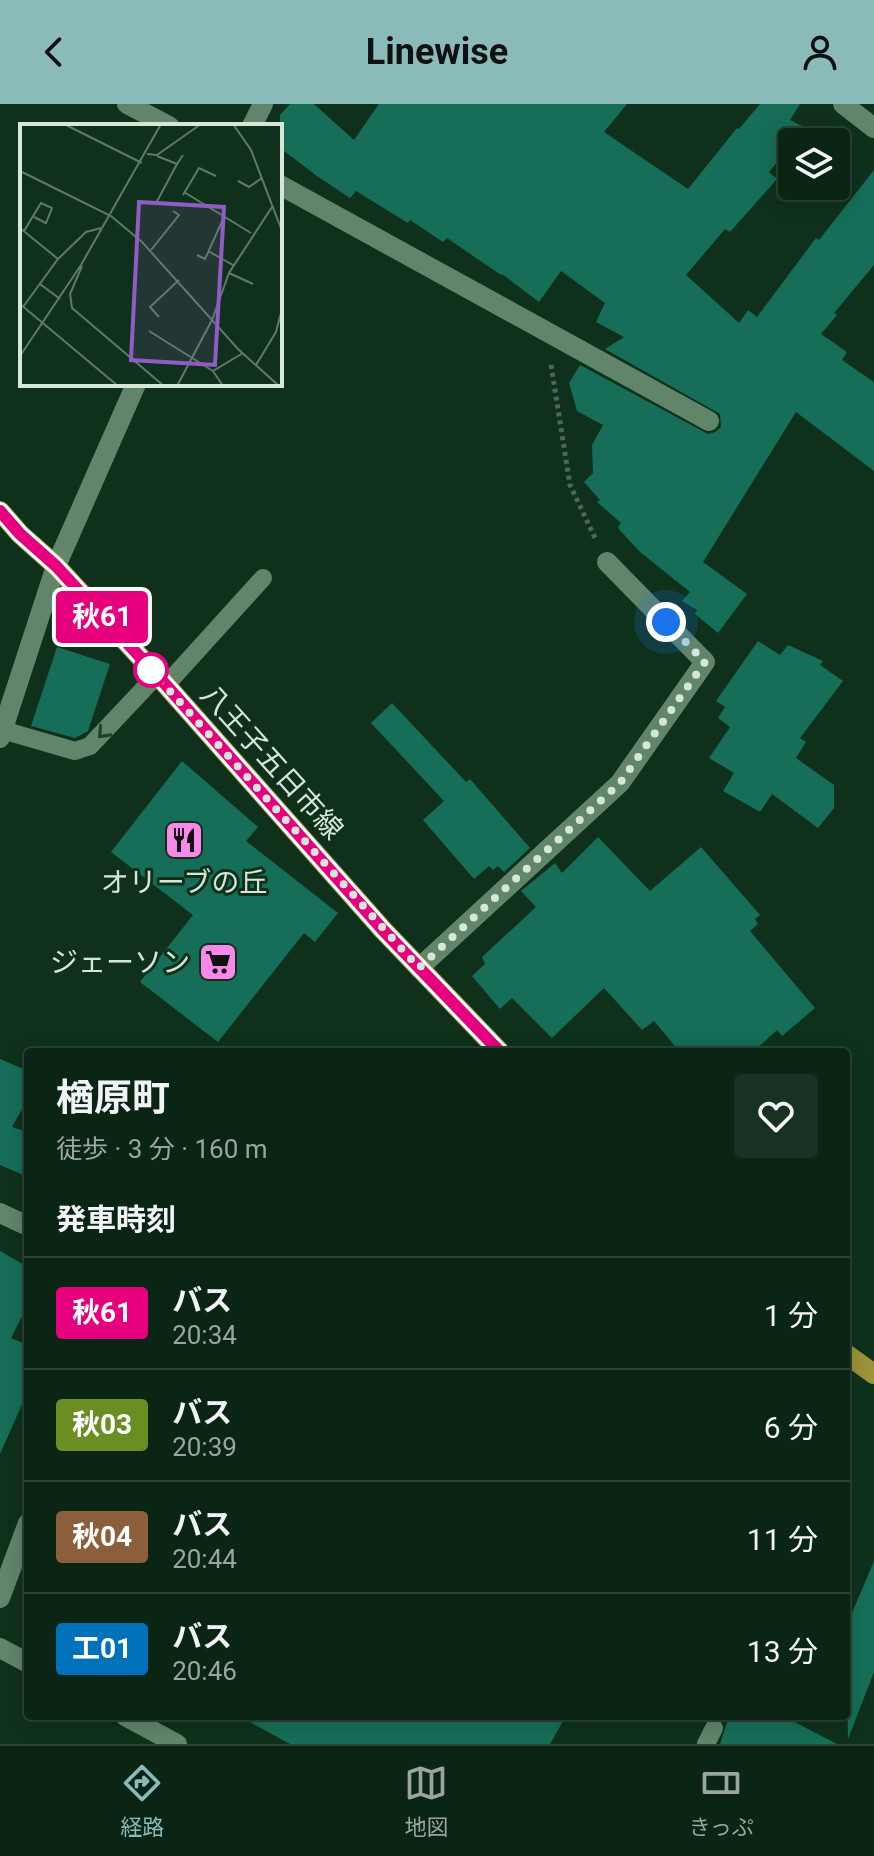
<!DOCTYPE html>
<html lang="ja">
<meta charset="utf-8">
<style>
:root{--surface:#0b2514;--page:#193122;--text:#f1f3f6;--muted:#9aa5a0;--line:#2b4234;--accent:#8bbbb9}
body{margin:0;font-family:Roboto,"Noto Sans JP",sans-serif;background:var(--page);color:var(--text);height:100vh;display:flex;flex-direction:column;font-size:30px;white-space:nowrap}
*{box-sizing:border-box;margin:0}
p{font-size:26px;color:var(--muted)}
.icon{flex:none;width:44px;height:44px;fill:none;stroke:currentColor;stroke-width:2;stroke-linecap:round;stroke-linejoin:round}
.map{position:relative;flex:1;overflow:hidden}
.details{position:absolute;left:24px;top:944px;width:826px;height:672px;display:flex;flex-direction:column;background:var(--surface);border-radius:8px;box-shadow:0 4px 20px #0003,0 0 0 2px var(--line)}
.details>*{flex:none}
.badge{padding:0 16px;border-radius:6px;font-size:28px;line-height:52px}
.tools{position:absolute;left:778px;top:24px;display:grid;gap:16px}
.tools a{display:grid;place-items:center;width:72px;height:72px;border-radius:8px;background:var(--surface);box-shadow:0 4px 20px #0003,0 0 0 2px var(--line);font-size:40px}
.you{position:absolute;width:40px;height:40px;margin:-20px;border:6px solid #fff;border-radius:50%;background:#1a73e8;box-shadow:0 0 0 12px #1a73e833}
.map>.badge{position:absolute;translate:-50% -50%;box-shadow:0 0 0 4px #fff}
h2{padding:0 32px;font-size:30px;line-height:72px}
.round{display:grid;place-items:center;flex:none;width:84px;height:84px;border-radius:8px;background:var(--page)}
.overview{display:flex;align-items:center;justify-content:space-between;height:136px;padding:0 32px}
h1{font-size:38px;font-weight:700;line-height:60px}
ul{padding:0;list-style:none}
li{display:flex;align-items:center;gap:24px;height:112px;padding:0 32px;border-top:2px solid var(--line)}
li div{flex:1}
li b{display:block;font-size:30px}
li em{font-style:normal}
li .badge{min-width:88px;font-weight:700;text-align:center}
header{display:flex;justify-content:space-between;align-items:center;height:104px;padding:0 32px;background:var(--accent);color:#111;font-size:36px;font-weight:700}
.tab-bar{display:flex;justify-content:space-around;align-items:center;height:112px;border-top:2px solid var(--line);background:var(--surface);font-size:22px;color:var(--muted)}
.tab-bar a{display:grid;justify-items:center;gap:4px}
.tab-bar .selected{color:var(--accent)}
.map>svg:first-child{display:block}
.building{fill:#166e58}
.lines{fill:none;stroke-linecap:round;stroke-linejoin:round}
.path{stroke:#4a6854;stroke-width:5;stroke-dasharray:4 4;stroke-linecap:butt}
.service{stroke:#61856a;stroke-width:18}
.minor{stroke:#61856a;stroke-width:20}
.primary{stroke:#9b943a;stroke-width:20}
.oneway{stroke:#1f422b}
.line-casing{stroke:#fff;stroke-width:18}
.line{stroke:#e6007e;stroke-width:12}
.walk{stroke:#d4e7d8;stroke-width:8;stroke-dasharray:0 14.4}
.stop-dot{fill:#fff;stroke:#e6007e;stroke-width:4}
.labels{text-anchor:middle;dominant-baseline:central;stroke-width:6;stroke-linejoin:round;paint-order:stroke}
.street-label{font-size:28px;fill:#d4e7d8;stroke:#0f311b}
.poi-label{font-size:28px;fill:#d4e7d8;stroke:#0f311b}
.inset-road{fill:none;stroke:#5e7a67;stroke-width:2}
.view{fill:#915bc5;fill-opacity:0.15;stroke:#915bc5;stroke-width:4}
.inset-edge{fill:none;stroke:#d4e7d8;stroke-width:4}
</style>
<header><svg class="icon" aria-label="back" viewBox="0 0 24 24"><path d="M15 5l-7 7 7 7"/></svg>Linewise<svg class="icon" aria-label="person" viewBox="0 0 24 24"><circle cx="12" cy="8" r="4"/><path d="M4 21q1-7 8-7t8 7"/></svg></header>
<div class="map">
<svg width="874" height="1640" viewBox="0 0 874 1640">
<rect width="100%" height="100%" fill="#0f311b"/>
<!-- building -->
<g class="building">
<path d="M290,0H314L354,36L379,0H627L604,28L688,85L737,24L739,25L760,0H800L790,16L806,24L769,68L777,75L730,128L725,125L686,171L739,219L748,206L757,213L816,134L819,136L874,66V161L834,209L837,211L821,230L847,248L842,256L874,278V367L796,308L703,458L747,490L718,529L695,510L697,506L682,497L690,488L640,448L618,424L621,419L597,398L600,396L584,378L593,369L592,341L603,321L577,307L569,279L580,261L708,330L715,328L721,323L720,310L605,245L624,233L596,218L605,199L561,167L539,198L502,170L501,171L447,134L443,138L410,116L408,119L356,87L350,94L317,72L280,44V11Z"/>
<path d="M758,537L780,551L788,541L823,557L820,561L843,577L800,634L806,638L796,654L834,681V704L818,724L772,690L760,708L723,687L734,669L709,654L730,623L718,614L725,603L716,597Z"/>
<path d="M57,543L110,560L88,627L75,634L31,622Z"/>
<path d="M392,599L466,678L470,675L530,744L504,768L498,762L493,766L489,762L474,775L423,716L444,697L371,619Z"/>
<path d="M182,657L258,723L246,737L338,809L315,838L304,829L218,938L140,878L193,811L111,748Z"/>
<path d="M598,733L650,787L701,743L760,811L755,815L758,820L750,827L815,904L782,932L777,926L753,948H680L654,917L642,926L604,884L552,934L512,894L500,905L472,872L485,860L482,853L536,803L521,787L555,759L562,769Z"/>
<path d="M0,955L28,967V995L12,1023L28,1028V1073L0,1061Z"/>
<path d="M0,1147L28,1163V1201L11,1234L28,1241V1287L0,1350Z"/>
<path d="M874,1457V1568L848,1635L846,1523Z"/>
<path d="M239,1612H566L550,1640H290Z"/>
<path d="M729,1612H783L837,1640H720Z"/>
</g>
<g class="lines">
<!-- path -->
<path class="path" d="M551,261L570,381L596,436"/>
<!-- service -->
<g class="service">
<path d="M166,581L263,474"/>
<path d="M2,626L75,647L90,642L156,572"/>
<path d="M706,1640L714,1624"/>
</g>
<!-- minor -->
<g class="minor">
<path d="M127,0L169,22"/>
<path d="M843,0L874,24"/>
<path d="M252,22L263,0"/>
<path d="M280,81L709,317"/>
<path d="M0,634L56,462L136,280"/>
<path d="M419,864L620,679L705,558L607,458"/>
<path d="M0,1109L28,1122"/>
<path d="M0,1494L28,1419"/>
<path d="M0,1544L28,1559"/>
<path d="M125,1612L177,1640"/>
</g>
<!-- primary -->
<g class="primary">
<path d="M0,407L20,430L56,462L166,581L383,826L500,948"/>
<path d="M846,1250L874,1270"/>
</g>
</g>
<!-- one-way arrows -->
<defs><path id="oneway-chevron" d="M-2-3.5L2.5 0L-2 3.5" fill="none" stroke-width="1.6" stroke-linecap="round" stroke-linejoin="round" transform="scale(2)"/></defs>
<use class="oneway" href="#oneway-chevron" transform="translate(103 629) rotate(133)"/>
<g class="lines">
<!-- line casing -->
<g class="line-casing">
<path id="line" d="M0,407L20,430L56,462L166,581L383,826L500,948"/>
</g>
<!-- line -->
<use href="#line" class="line"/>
<!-- walk -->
<path class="walk" d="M151,566L419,864L620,679L705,558L666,518"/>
</g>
<!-- icons -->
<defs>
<g id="restaurant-square" transform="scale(2)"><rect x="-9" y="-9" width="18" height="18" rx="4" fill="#f888ea" stroke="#0f311b"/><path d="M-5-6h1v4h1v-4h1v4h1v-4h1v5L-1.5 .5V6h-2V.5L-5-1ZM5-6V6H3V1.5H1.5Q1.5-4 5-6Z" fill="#111"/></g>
<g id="supermarket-square" transform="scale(2)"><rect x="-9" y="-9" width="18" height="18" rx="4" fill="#f888ea" stroke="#0f311b"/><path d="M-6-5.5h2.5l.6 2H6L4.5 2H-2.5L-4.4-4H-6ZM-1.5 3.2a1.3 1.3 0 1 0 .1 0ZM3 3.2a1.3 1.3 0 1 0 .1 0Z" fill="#111"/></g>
</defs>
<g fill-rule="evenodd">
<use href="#restaurant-square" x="184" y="736"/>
<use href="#supermarket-square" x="218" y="858"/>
</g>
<!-- markers -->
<circle class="stop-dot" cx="151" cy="566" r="16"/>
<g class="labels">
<!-- street labels -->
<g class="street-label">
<text transform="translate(272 658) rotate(48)">八王子五日市線</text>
</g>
<!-- poi labels -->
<g class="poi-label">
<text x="184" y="778">オリーブの丘</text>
<text x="190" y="858" text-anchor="end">ジェーソン</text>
</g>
</g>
<!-- overview -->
<g transform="translate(20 20)">
<rect width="262" height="262" fill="#0f311b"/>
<path class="inset-road" d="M44,0L122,39M213,0L231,26L262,107M127,30L137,31L181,0M137,32L157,40L163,31M0,47L91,92L122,118L218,225L259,262M218,57L229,63L242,54M164,68L231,109M163,71L179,44L196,52M135,81L157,40M0,104L38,135M4,107L21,79L32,84L26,99L14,93M131,126L159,91L153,87M188,127L213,141M177,131L185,135L204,93M62,142L50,170L52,184L144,262M209,149L233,160M20,160L40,175M0,180L98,262M3,183L38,135L66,108L81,104M139,193L130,183L159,156M129,207L193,247M0,232L61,141L141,0M236,241L256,208L262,185M157,262L192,196L209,149L252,83M203,262L193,247L223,229"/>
<path class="view" d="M119,78L204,83L195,241L111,236Z"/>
<rect width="262" height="262" class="inset-edge"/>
</g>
</svg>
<div class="tools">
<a><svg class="icon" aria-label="layers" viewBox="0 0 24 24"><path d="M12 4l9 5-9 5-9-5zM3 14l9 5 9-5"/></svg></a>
</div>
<div class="you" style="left:666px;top:518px"></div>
<b class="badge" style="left:102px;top:513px;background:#e6007e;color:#fff">秋61</b>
<section class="details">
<div class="overview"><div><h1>楢原町</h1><p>徒歩 · 3 分 · 160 m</p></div><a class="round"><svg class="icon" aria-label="heart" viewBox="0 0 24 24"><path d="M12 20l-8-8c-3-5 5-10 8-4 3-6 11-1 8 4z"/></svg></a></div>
<h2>発車時刻</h2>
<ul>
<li><span class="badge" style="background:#e6007e;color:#fff">秋61</span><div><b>バス</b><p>20:34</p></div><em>1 分</em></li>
<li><span class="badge" style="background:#6b8e23;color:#fff">秋03</span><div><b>バス</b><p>20:39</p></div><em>6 分</em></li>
<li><span class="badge" style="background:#8b5e3c;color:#fff">秋04</span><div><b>バス</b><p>20:44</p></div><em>11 分</em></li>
<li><span class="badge" style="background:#0072bc;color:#fff">工01</span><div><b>バス</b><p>20:46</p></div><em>13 分</em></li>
</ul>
</section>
</div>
<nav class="tab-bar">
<a class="selected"><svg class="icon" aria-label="directions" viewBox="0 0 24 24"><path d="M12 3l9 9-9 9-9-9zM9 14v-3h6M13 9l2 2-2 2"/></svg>経路</a>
<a><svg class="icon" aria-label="map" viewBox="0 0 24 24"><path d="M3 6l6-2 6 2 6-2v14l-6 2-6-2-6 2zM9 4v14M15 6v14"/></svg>地図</a>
<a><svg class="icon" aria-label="tickets" viewBox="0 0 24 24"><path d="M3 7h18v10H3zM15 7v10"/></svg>きっぷ</a>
</nav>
